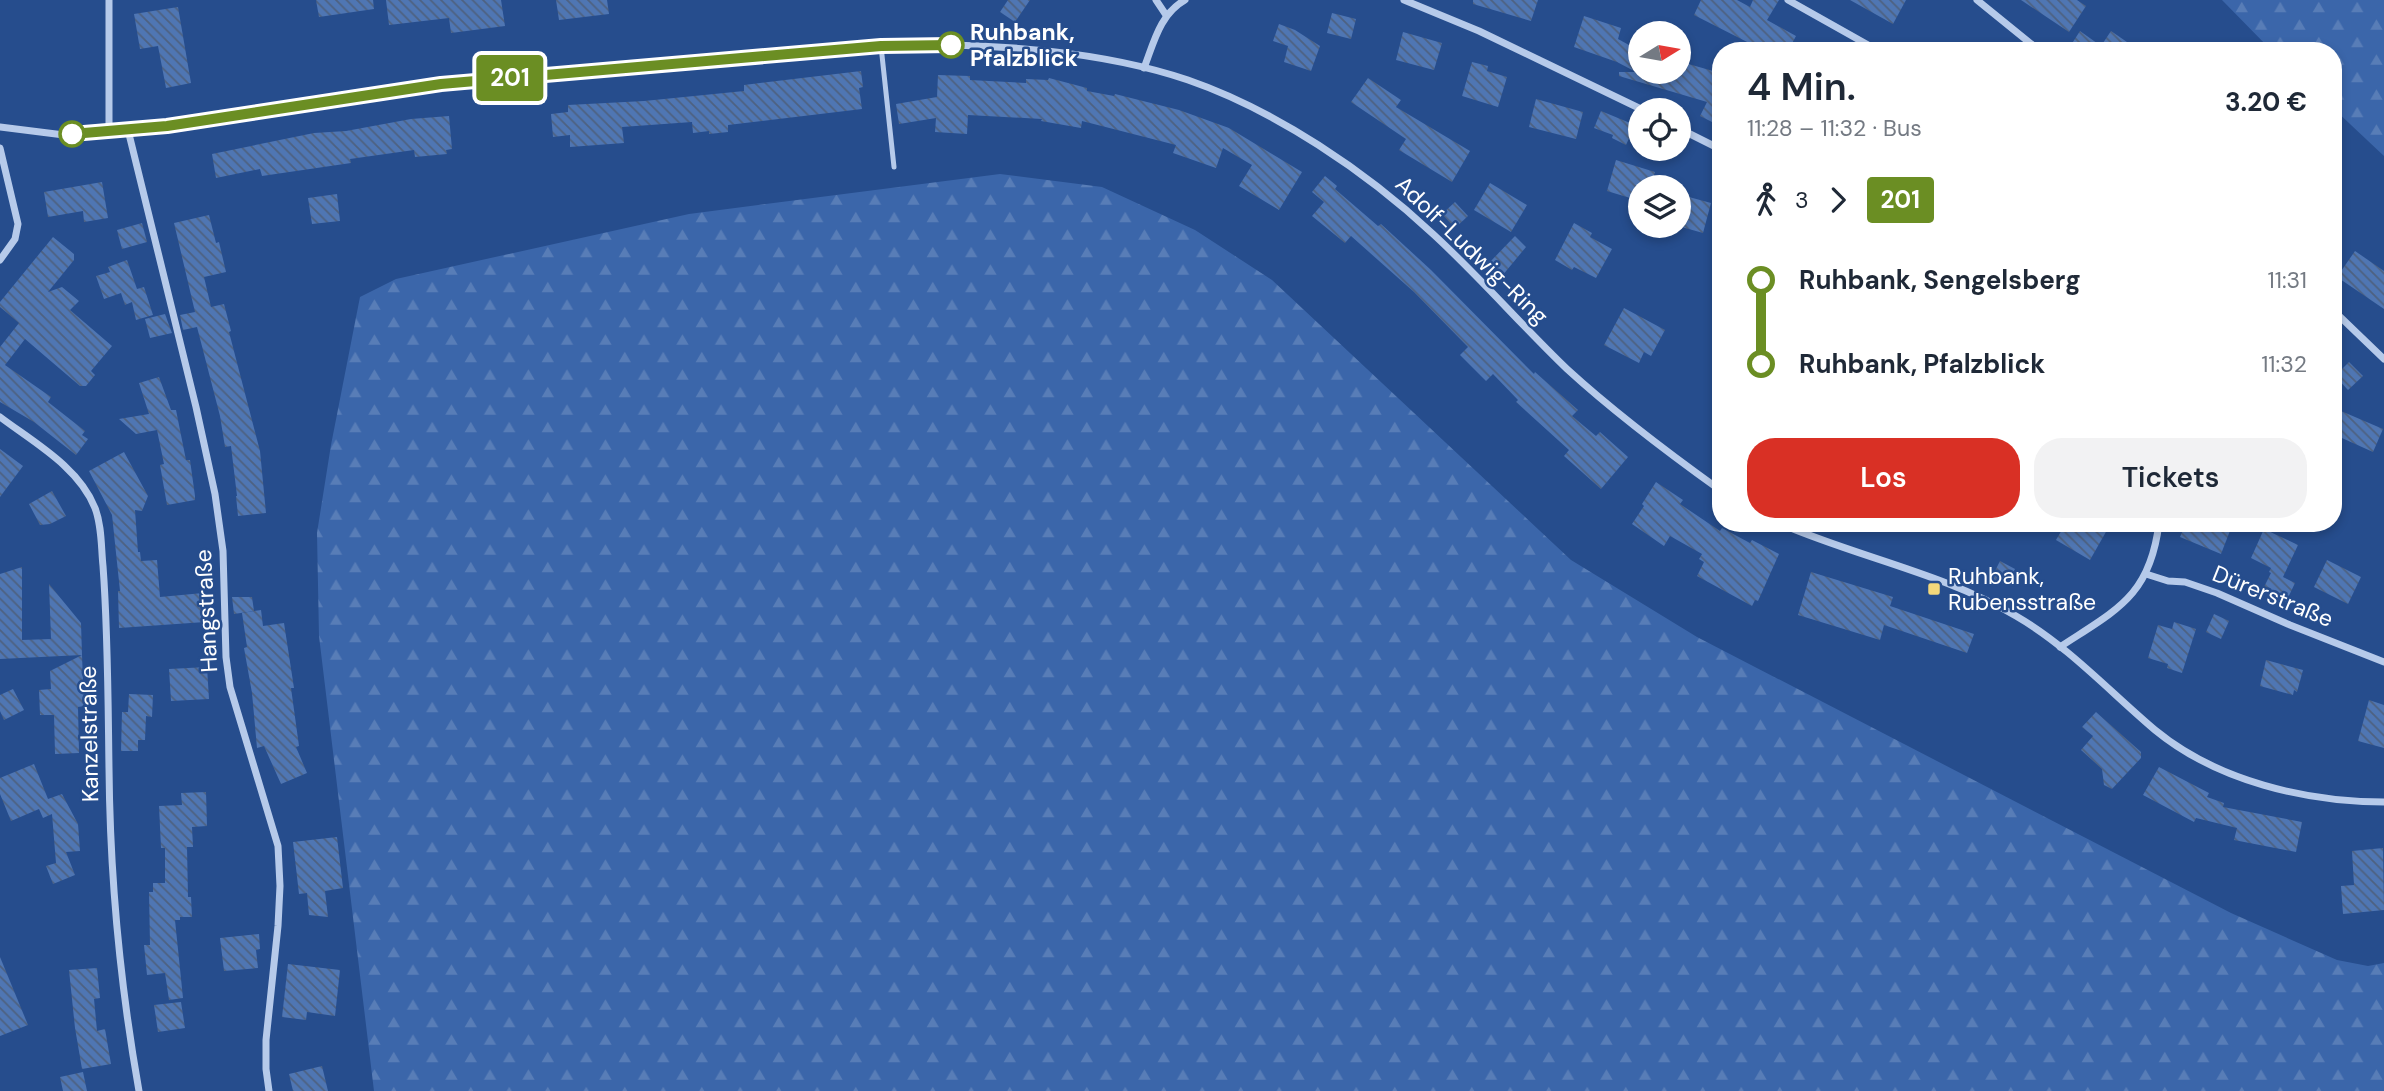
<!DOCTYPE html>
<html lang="de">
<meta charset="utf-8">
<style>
:root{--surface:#fff;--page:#f2f2f3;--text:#1f2937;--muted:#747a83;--accent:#d93025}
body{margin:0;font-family:"DM Sans",sans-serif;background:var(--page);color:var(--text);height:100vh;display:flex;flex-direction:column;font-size:26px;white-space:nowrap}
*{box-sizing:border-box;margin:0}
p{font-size:23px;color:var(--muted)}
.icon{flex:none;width:38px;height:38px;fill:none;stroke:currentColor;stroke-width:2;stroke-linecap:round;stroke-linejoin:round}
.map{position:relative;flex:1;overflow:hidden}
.sheet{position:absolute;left:1712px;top:42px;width:630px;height:490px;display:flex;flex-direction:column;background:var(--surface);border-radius:28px;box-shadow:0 4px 10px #0003}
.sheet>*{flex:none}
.badge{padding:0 14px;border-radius:5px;font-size:24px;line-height:46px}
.needle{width:46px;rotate:79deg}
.fabs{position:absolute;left:1628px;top:21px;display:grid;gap:14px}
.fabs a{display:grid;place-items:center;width:63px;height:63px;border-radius:50%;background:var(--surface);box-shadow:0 4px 10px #0003;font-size:35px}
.map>.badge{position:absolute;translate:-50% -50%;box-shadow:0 0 0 4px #fff}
.legs{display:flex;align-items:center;gap:10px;height:77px;padding:0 35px;font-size:23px}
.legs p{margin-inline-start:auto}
.head{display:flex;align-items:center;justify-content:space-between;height:119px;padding:0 35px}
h1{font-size:38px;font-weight:600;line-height:52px}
.primary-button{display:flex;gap:14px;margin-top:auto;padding:14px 35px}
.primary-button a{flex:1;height:80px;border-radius:28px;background:var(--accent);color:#fff;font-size:28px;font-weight:600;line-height:80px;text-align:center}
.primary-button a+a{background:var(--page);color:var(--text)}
ul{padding:0 35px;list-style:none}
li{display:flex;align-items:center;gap:24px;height:84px;font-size:26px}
li i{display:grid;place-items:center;width:10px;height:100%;margin:0 9px;background:currentColor}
li i::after{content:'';width:18px;height:18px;margin:-9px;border:5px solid;border-radius:50%;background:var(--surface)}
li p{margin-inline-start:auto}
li:first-child i{background:linear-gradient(#0000 50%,currentColor 0)}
li:last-child i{background:linear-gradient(currentColor 50%,#0000 0)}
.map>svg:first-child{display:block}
.forest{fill:url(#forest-firs)}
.building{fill:url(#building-back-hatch)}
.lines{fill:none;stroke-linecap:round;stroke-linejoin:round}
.service{stroke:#b6caea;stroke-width:5}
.minor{stroke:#b6caea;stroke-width:7}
.line-1-casing{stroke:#fff;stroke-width:16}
.line-1{stroke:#6b8e23;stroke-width:10}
.stop-1-dot{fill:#fff;stroke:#6b8e23;stroke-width:3.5}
.poi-dot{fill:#f3d87b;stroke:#264d8d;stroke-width:2.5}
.labels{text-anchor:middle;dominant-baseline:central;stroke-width:5;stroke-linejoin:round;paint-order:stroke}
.stop-label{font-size:23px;font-weight:bold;fill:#fff;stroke:#264d8d;text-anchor:start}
.street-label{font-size:23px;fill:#fff;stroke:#264d8d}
.poi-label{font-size:23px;fill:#fff;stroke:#264d8d;text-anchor:start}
</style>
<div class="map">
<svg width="2384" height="1091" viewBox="0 0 2384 1091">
<defs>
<pattern id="forest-firs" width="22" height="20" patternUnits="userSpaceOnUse" patternTransform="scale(1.75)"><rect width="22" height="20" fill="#3b66aa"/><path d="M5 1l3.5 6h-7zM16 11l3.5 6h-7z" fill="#587db7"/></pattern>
<pattern id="building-back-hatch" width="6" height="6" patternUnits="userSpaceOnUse" patternTransform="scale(1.75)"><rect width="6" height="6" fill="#4f76b3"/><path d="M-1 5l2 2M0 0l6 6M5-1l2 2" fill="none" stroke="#4e6180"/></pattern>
</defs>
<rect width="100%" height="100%" fill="#264d8d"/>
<!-- forest -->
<g class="forest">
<path d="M2222,0H2384V156L2333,108V51H2272Z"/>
<path d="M1000,174L1102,187L1195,230L1272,280L1571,560L1697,637L2231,913L2337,960L2368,966L2384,963V1091H374L319,636L317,533L331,445L360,297L396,279L689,214Z"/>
</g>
<!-- building -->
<g class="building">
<path d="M316,0H373L374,9L319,17Z"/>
<path d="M386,0H501L505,26L451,33L449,18L389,25Z"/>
<path d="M556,0H607L609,14L559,20Z"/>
<path d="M1008,0H1030L1015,22L1000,12Z"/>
<path d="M1473,0H1538L1531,21L1473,4Z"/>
<path d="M1701,0H1737L1750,7L1753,0H1779L1767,20L1796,36L1788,51H1752L1755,46L1694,15Z"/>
<path d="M1850,0H1906L1893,24Z"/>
<path d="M2021,0H2077L2086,6L2069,32Z"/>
<path d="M178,7L191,83L166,88L158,46L140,49L134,14Z"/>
<path d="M1332,13L1356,19L1351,39L1327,33Z"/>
<path d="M1584,16L1621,28L1618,39L1640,51V72H1678V61L1720,73V126L1700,116L1707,102L1619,76V72H1636L1617,62L1574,47Z"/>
<path d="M1279,24L1295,30L1320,46L1311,71L1284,62L1288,46L1273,41Z"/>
<path d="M2080,31L2101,46L2111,31L2140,51H2079L2071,45Z"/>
<path d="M1403,32L1442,43L1434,70L1396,60Z"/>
<path d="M1472,62L1488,66L1487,71L1507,77L1498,107L1462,96Z"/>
<path d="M861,71L863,87L859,88L862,109L728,125V132L709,134V131L693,133L692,122L622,127L624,143L570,147V135L553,137L551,114L568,112V105L644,101L744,91V85Z"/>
<path d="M938,75L970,76V80L1026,83V79L1048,80L1049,78L1087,88V91L1114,96L1115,94L1179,110L1229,128L1302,172L1279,210L1239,186L1252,165L1223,148L1216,168L1173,153L1176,145L1082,121L1081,128L1041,121L1042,119L968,115L967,134L935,132L936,118L899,124L896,104L937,97Z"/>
<path d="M1368,78L1401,100L1396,107L1470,151L1452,182L1399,150L1406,139L1351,102Z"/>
<path d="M1536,99L1583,112L1576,139L1529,127Z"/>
<path d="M1601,111L1635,125L1626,145L1612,138L1613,135L1594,128Z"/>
<path d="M449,116L452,149L446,150L447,154L415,157L414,150L350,159L351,163L262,176L260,169L216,178L212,154L314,133L346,131L411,119Z"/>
<path d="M1616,160L1655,172L1650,187H1640V201L1607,191Z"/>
<path d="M1325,176L1337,186L1335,189L1378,226L1381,224L1431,270L1534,374L1535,372L1578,410L1572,416L1596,436L1600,432L1628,457L1601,489L1564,456L1569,450L1516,402L1518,400L1493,374L1486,381L1460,355L1468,347L1414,292L1351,236L1345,243L1312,216L1324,202L1312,192Z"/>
<path d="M102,182L108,218L84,222L83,211L48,217L44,192Z"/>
<path d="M1490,183L1527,205L1511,232L1474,210Z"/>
<path d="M337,194L340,221L312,224L308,198Z"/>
<path d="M1678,194L1711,203L1703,233L1678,226Z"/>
<path d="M1455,202L1468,216L1455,228L1442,214Z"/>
<path d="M209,215L216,243L219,242L226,272L204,277L211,307L224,304L231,331L229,332L260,451L266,513L238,516L236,496H237L231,446L225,447L220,416L197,327L183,330L180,315L195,312L174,223Z"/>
<path d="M142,223L147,242L122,249L117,230Z"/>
<path d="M1574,223L1592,233L1590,237L1612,249L1596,278L1574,267L1572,270L1555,260Z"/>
<path d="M1515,236L1526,247L1502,276L1489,263Z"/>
<path d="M53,237L74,254V260L48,292L62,287L79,301L70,310L112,346L91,371L95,375L86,386H80L25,339L5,365L51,397L48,402L85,431L82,435L88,439L76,455L34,422L0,402V347L19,323L0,307V302Z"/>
<path d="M2355,251L2384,271V309L2337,277Z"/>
<path d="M127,260L137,289L144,287L153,315L136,320L132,302L125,305L121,293L104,299L96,276L110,272L108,267Z"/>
<path d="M1624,308L1665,330L1651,356L1644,352L1639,363L1604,345Z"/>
<path d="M165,314L172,333L150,338L145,319Z"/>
<path d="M2349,362L2363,376L2348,390L2335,376Z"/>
<path d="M159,377L171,410H176L186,460H190L195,496V500L167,505L160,465L164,464L157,430L136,434L119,419L149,414L139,383Z"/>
<path d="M2341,411L2383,429L2373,452L2333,434Z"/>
<path d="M0,449L23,466L0,497Z"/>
<path d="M124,452L148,496L142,511L135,510L138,552H140L141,561L157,560L160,597L203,593L205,622L119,628L118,591H120L112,515L89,471Z"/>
<path d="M1656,482L1683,500L1680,504L1720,531L1722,528L1750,543L1752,540L1779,554L1758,601L1755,600L1752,606L1697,576L1704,562L1699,559L1702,554L1670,536L1664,546L1632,524L1644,506L1642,504Z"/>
<path d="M52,491L66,516L50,524L40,525L29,504Z"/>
<path d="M2066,523H2111L2090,560L2056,540Z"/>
<path d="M2186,523H2233L2221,554L2180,537Z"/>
<path d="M2264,529L2298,545L2283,577L2295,583L2286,602L2262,591L2271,573L2269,572L2271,568L2251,558Z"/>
<path d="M2327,560L2361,577L2348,604L2314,587Z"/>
<path d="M2000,561L2015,569L2007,586L1991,579Z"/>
<path d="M22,567V640L51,639L49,584L81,623L82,655L0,659V574Z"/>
<path d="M1811,572L1893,597L1890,606L1974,634L1967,653L1884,625L1880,640L1798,615Z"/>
<path d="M232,597H252L254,611L234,614Z"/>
<path d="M261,610L263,626L284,623L294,688H291L299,746L296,747L307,773L281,784L264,746L257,748L252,693L244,648L247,647L242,613Z"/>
<path d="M2214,614L2229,621L2221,639L2206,632Z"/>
<path d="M2174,622L2196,629L2182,673L2167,668L2168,664L2148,658L2158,625L2172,629Z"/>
<path d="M82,655L84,706L78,707L79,753L55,754L54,715H40L39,690L51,689L50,671Z"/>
<path d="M2266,660L2303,670L2297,692L2294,690L2293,695L2260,686Z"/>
<path d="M207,667L209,699L171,701L169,669Z"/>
<path d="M13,689L24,710L4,720L0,711V695Z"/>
<path d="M129,694L153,695L152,717L146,716L145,740H138V751H121L122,712H128Z"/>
<path d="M2369,700L2384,705V748L2358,741Z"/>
<path d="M2096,712L2141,752V758L2112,789L2104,785L2102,769L2081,750L2093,736L2082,727Z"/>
<path d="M34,764L48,799L62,794L78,824L80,851L66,852L75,875L53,884L46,866L56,863L52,814L43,818L39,809L11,821L0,794V778Z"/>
<path d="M2159,767L2209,793L2207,797L2224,803L2223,807L2302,822L2296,852L2234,840L2237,828L2196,818L2194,822L2143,795Z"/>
<path d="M206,792L207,826L192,827L193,847H187L188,897H191L192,917H180V920H175L183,998L169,1000L165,973L147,975L144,945H150L149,892H153V883H165V848H161L159,806L182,805L181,793Z"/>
<path d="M337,837L343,888L325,891L328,917L309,915L307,893L299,894L293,842Z"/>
<path d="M2383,848L2384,910L2343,914L2341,886L2354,885L2352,851Z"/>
<path d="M259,934L260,949L256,950L258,968L224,971L220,938Z"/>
<path d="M0,957L28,1025L0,1036Z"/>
<path d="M288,964L340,970L335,1016L307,1012L306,1020L282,1017Z"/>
<path d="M97,968L100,998L94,999L97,1031L105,1029L111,1064L82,1069L75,1028L69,970Z"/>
<path d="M181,1002L185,1028L158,1032L154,1005Z"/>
<path d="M322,1066L328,1091H293L289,1074Z"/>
<path d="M83,1072L87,1091H63L60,1077Z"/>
</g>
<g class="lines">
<!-- service -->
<path class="service" d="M881,46L894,167"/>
<!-- minor -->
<g class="minor">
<path d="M109,0V132"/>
<path d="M1156,0L1166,15"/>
<path d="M1404,0L1479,31L1643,110"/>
<path d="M1788,0L1877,50"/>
<path d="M1977,0L2040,51"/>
<path d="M1144,68C1154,42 1160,14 1185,0"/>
<path d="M0,127L64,135L109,132L167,126L441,84L906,44C1000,45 1099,50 1188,80C1275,110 1367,172 1433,234C1480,277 1521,325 1567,369C1615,413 1667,452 1720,490"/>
<path d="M1678,128L1720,149"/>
<path d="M128,130L196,407L215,494L223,551L226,657L230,687L278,846L280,886L278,926L266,1040V1069L269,1091"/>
<path d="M0,148L18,224L15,239L0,260"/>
<path d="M2333,310L2384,359"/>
<path d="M0,417C33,442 79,467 95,508C102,526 101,547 103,566C108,633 108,700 109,768C110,877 120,984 139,1091"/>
<path d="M1779,523C1857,557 1943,573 2016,616C2068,646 2110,692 2155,730C2217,781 2306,802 2384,802"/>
<path d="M2146,574L2168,581L2185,582L2217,593L2290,625L2384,662"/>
<path d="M2060,647C2116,610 2150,597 2159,523"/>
</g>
</g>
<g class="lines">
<!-- line-1 casing -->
<g class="line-1-casing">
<path id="line-1" d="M72,134L167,126L441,84L881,46L951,45"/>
</g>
<!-- line-1 -->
<use href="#line-1" class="line-1"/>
</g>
<!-- markers -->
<g class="stop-1-dot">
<circle cx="951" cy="45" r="12"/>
<circle cx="72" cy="134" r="12"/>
</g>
<rect class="poi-dot" x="1927" y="582" width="14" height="14" rx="3.5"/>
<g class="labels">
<!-- stop labels -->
<g class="stop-label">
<text x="970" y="32">Ruhbank,<tspan x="970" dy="26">Pfalzblick</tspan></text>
</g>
<!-- street labels -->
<g class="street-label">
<text transform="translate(1472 250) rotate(44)">Adolf-Ludwig-Ring</text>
<text transform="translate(2273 596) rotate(22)">Dürerstraße</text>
<text transform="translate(206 611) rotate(-93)">Hangstraße</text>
<text transform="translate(89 734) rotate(-91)">Kanzelstraße</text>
</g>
<!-- poi labels -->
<g class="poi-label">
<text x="1948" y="576">Ruhbank,<tspan x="1948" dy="26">Rubensstraße</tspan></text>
</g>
</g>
</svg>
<div class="fabs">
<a><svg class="needle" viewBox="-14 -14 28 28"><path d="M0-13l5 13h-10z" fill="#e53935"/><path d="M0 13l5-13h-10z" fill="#747a83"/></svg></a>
<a><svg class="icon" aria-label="locate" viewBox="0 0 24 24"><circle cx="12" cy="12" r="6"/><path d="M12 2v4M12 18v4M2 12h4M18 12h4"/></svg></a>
<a><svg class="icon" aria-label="layers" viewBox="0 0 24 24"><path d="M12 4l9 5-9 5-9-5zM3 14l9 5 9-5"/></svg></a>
</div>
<b class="badge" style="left:510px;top:78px;background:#6b8e23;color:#fff">201</b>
<section class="sheet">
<div class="head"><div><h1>4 Min.</h1><p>11:28 – 11:32 · Bus</p></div><b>3.20 €</b></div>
<div class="legs"><svg class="icon" aria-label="walk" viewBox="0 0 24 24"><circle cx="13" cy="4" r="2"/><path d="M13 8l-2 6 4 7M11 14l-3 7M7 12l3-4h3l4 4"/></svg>3<svg class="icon" aria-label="forward" viewBox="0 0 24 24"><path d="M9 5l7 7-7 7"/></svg><b class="badge" style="background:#6b8e23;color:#fff">201</b></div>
<ul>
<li><i style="color:#6b8e23"></i><b>Ruhbank, Sengelsberg</b><p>11:31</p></li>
<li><i style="color:#6b8e23"></i><b>Ruhbank, Pfalzblick</b><p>11:32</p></li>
</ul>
<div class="primary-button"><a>Los</a><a>Tickets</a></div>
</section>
</div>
